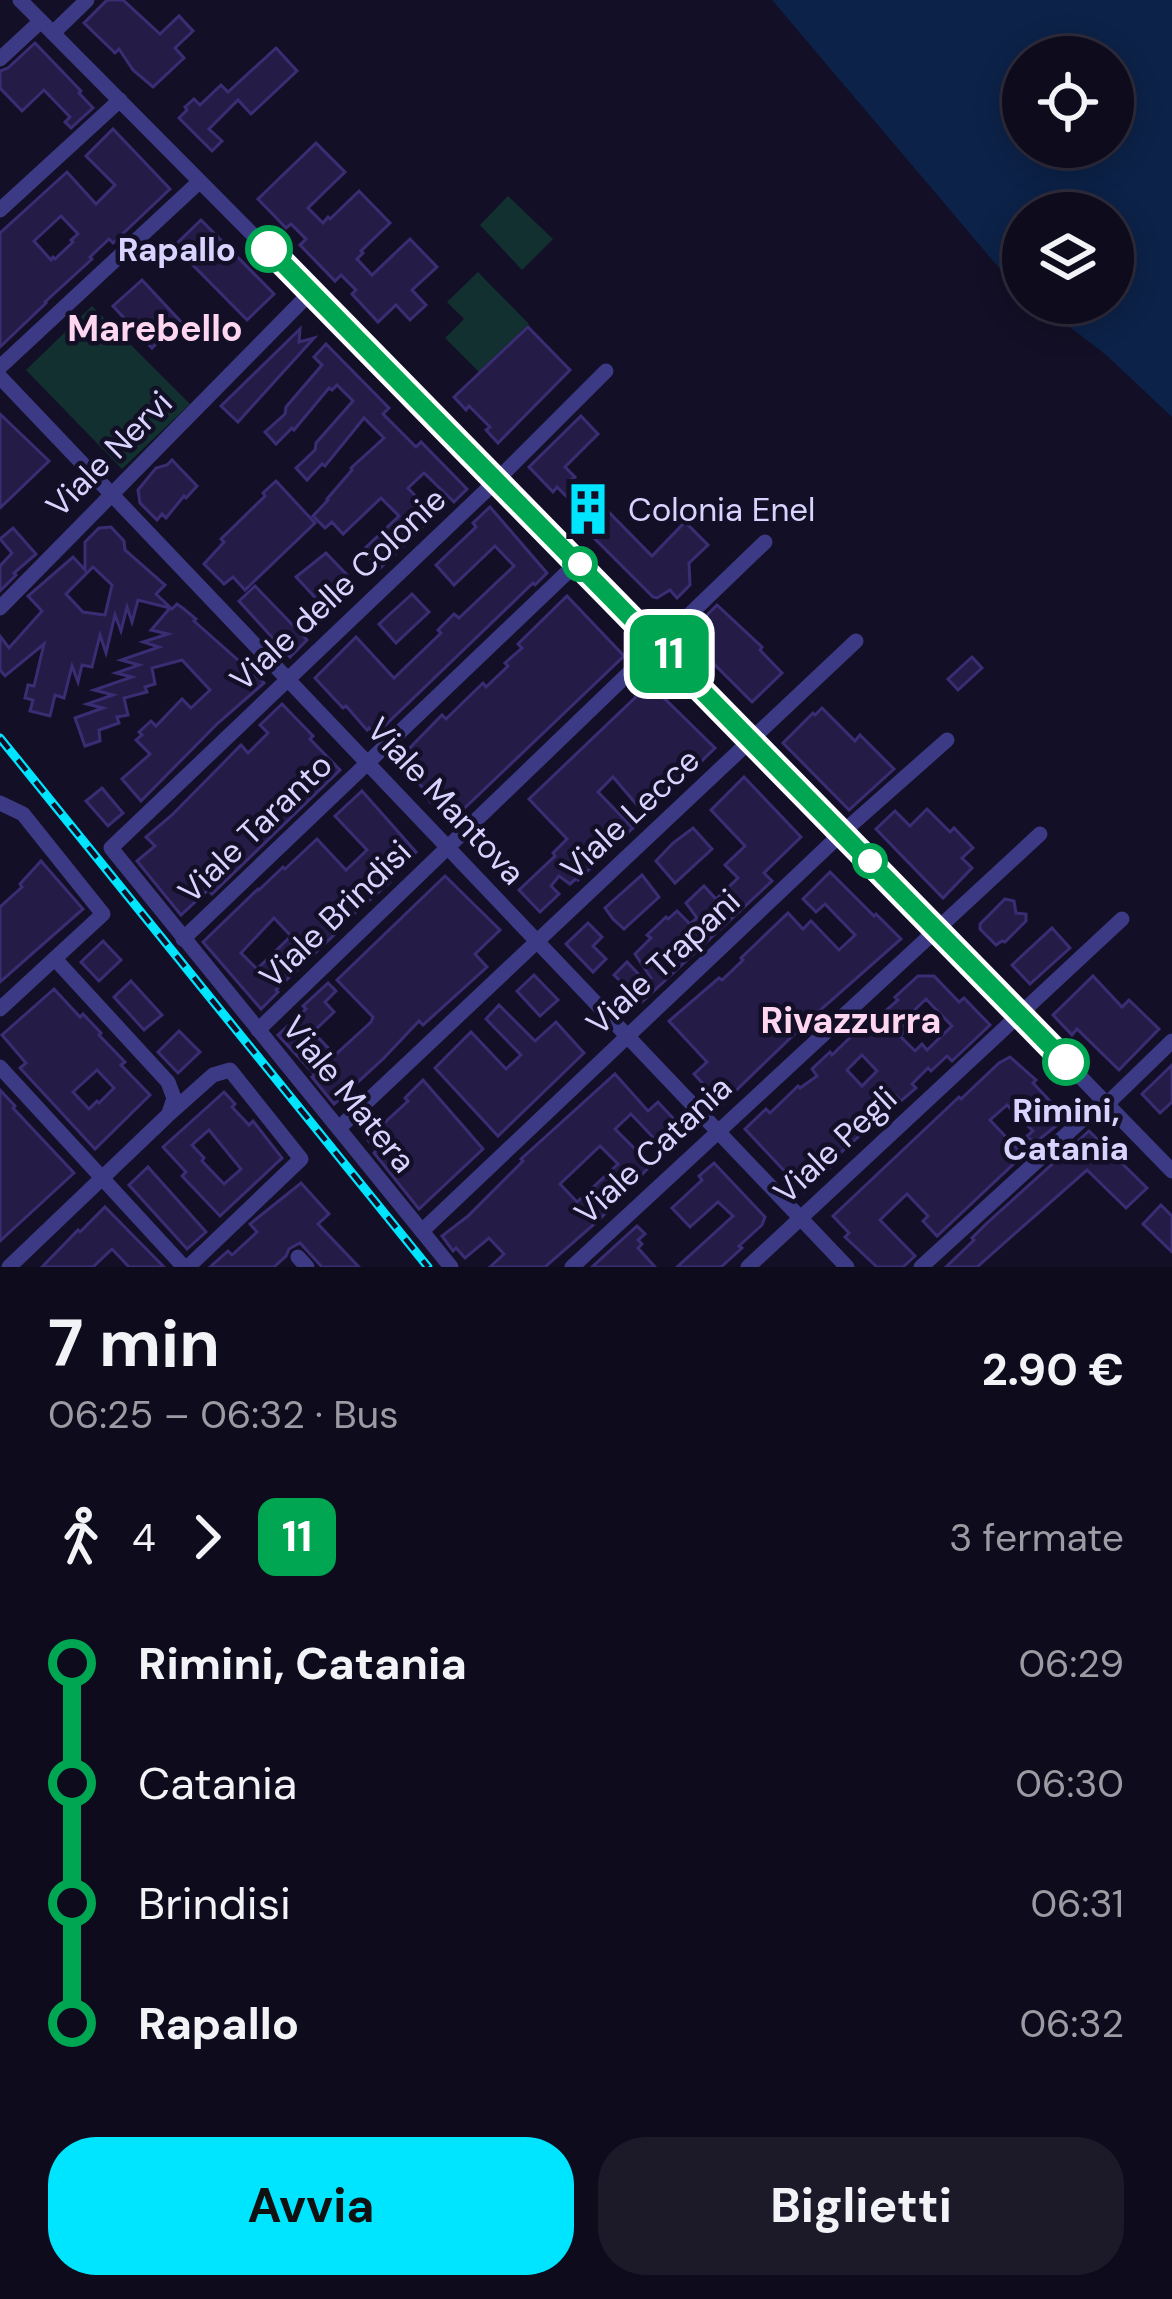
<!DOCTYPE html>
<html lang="it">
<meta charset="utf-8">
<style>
:root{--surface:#0e0b1c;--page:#1c1929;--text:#f1f3f6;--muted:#9b9ba3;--line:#2e2b3b;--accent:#00e5ff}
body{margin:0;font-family:"DM Sans",sans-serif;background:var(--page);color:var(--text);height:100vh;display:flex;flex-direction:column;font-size:45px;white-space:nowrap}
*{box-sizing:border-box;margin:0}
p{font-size:39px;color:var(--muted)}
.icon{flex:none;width:66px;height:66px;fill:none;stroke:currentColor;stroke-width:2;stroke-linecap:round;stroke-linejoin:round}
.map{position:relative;height:1267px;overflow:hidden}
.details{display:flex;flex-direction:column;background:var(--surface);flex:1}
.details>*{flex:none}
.badge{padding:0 24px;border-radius:18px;font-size:42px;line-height:78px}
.controls{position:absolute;left:1002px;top:36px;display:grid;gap:24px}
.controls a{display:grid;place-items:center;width:132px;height:132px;border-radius:50%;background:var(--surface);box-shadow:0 6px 30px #0003,0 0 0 3px var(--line);font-size:60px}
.map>.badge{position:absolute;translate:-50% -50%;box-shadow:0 0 0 6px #fff}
.legs{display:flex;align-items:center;gap:18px;height:132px;padding:0 48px;font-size:39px}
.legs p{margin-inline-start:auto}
.summary{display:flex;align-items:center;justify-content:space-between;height:204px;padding:0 48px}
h1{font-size:66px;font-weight:700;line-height:90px}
.action{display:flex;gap:24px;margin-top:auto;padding:24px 48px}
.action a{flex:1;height:138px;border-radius:48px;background:var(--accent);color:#111;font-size:48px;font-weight:700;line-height:138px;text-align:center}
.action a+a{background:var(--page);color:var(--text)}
ul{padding:0 48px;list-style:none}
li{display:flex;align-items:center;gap:42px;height:120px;font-size:45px}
li i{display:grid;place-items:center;width:18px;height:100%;margin:0 15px;background:currentColor}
li i::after{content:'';width:30px;height:30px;margin:-15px;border:9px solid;border-radius:50%;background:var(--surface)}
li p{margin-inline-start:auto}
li:first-child i{background:linear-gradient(#0000 50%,currentColor 0)}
li:last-child i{background:linear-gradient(currentColor 50%,#0000 0)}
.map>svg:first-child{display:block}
.green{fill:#12302f}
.water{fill:#0c2248;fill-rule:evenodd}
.building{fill:#241b47;stroke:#3b2d73;stroke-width:3;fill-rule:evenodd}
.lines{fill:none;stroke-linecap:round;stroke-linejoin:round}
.minor{stroke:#3d3a85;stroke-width:15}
.rail-casing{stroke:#00e5ff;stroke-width:9}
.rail{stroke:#130f26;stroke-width:4.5;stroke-dasharray:14;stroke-linecap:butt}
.line-1-casing{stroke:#fff;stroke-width:27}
.line-1{stroke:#00a651;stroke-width:18}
.stop-1-dot{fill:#fff;stroke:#00a651;stroke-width:6}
.labels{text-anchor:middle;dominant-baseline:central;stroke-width:9;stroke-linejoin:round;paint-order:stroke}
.stop-label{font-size:33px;font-weight:bold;fill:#d9d4ff;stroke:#130f26;text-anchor:end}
.street-label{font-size:33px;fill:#d9d4ff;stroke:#130f26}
.poi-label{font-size:33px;fill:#d9d4ff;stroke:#130f26;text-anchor:start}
.neighbourhood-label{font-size:36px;font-weight:bold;fill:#ffd6f0;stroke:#130f26}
</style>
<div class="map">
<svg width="1172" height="1267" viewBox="0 0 1172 1267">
<rect width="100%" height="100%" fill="#130f26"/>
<!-- green -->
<g class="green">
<path d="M508,196L553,239L522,270L480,225Z"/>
<path d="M478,272L529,324L479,372L445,338L464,319L447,302Z"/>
<path d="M92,306L190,404L122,469L26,370Z"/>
</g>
<!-- water -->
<path class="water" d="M772,0H1172V417L1105,354L1038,303H1113V213H1023V291L1011,282ZM1113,57V147H1023V57Z"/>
<!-- building -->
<g class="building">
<path d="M107,0H123L160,34L179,16L193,31L175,48L184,58L153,87L133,70L119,49L115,53L84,23Z"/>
<path d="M35,43L81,91L79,93L93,108L71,128L65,122L70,117L44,90L22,111L0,88V71L8,68Z"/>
<path d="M276,48L297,71L251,114L238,100L209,129L222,141L212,151L179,118L187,110L185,107L194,99L200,105L221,85L228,92Z"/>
<path d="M113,129L170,189L113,243L109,239L90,257L92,259L45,302L46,303L0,347V233L67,172L96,204L115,185L86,156ZM61,216L78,234L71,240L73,242L55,259L53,257L51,260L34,241Z"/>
<path d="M316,143L345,172L308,208L323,223L328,217L330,219L359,191L390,223L361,251L363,253L357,259L372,275L410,239L437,267L412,290L426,305L410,320L396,305L378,322L352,294L356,290L341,275L335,281L300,245L306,239L291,224L286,228L258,199Z"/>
<path d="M201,220L274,294L247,320L174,246Z"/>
<path d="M142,280L183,324L162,343L160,340L152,348L113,306Z"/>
<path d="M528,327L570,370L498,443L486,430L490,427L469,406L466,410L454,397Z"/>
<path d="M300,329L299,342L314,338L238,422L221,406Z"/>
<path d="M326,344L389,408L383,414L416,447L421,442L467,489L454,502L424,473L408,488L434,516L379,569L362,551L399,516L381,498L343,534L332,522L325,528L313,516L328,500L327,499L352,470L351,468L384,438L364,418L325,466L322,464L307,480L296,468L315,450L316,443L353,401L337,385L332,390L329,388L294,430L292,428L276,444L265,432L285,414L286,407L322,365L314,357Z"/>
<path d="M0,414L49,461L0,508Z"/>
<path d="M581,416L598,434L565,467L575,477L571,480L586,495L589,492L652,556L685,522L708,545L689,563L690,585L677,598L670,590L657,598L653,597L568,512L575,505L557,487L553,492L529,467Z"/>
<path d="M172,460L197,486L186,498L184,496L166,518L162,514L157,520L140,503L138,490L156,468L167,465Z"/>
<path d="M276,481L315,523L245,590L233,577L224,584L204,564L224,542L221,539L265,496L263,493Z"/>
<path d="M490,507L547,573L535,585L533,583L375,735L369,728L367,730L346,706L343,708L315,678L356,637L394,678L441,633L438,630L454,614L459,618L514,566L495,546L454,585L436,565L476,527L473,523Z"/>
<path d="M111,527L124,541L125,550L165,585L156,594L172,609L177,604L184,609L196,619L194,621L264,683L218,723L141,801L122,779L150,754L136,740L142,735L139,732L151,721L156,726L182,699L191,708L210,690L182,660L152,668L155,684L145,687L147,692L124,698L128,715L117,717L119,723L99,730L100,741L85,746L75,718L103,708L87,704L113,695L94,690L132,677L116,673L139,665L121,660L159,647L143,642L168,634L151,630L170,608L138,600L132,622L127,607L121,631L115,615L106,653L100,635L92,667L82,665L78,682L72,666L64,698L55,695L50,716L30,711L33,700L25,698L28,685L34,686L44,644L5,676L0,670V636L9,648L42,611L28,596L73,557L85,570V542L99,528ZM93,567L112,585L105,615L83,612L66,594Z"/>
<path d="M13,528L36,554L14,573L16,575L0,591V566L12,553L0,539Z"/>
<path d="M326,553L349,577L323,606L296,577Z"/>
<path d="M255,586L307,640L290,657L239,601Z"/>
<path d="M412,594L429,612L396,643L379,624Z"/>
<path d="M567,596L624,656L451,821L441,813L439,805L430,802L426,791L397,761L442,715L446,719L483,683L486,687L508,666L505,663L522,648L518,644Z"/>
<path d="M717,605L762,647L760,650L782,673L752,702L692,642L698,637L695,634L705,623L702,620Z"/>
<path d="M972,657L982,668L958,690L948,679Z"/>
<path d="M654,668L673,688L663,697L715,748L679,783L658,796L655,803L643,812L613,777L598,792L633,828L622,838L620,836L622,838L578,880L577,878L570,884L559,876L551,886L559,894L540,912L519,890L555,856L553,853L567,839L529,799L640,693L634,687Z"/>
<path d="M282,704L313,736L310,739L340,770L212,894L208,890L181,915L137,861L155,846L146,837L172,815L241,745L248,753L268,733L260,725Z"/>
<path d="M822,708L855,741L860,735L894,769L849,810L783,743L813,713L815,715Z"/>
<path d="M744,777L801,837L764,873L772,881L642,1002L614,975L627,962L646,982L651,978L635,954L651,938L647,935L666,917L668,919L677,911L690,924L697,918L686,903L704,886L716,899L738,878L725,865L745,846L711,810Z"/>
<path d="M102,788L123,813L108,826L86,801Z"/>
<path d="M362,791L416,852L387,879L390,882L332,933L334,935L276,990L278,992L261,1009L203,942L258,889L259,890L283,867L285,869L317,839L346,870L367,850L335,816ZM274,918L291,936L257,969L241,953Z"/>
<path d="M927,809L950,832L954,828L973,848L962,858L972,868L943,898L876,829L895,811L910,826Z"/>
<path d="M693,828L712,849L675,883L656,861L673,843Z"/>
<path d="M41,861L83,909L0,982V907L22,887L20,884Z"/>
<path d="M830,872L874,916L876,914L901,939L809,1020L722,1104L694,1074L707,1062L669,1021L719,978L722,980L743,960L741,958L788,913L803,929L811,921L839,950L855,935L825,904L816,912L803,899Z"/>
<path d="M642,875L659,897L624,929L613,919L605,908Z"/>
<path d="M445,876L500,930L475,954L487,967L423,1025L419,1021L384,1058L334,1104L312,1077L315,1075L278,1035L306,1009L303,1006L328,983L336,991L325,1002L334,1012L313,1032L335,1055L371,1022L373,1017L337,980Z"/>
<path d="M1005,899L1014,901L1016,913L1026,914V921L1005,942L1002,941L996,945L980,929V924Z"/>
<path d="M588,923L602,937L593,946L606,959L593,972L566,944Z"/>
<path d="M1052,928L1070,948L1030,984L1012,965Z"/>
<path d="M103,941L121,960L99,981L81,962Z"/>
<path d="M534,975L558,1000L540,1016L517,991Z"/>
<path d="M918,976H934L959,1002L964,998L990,1025L952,1061L947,1056L931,1071L928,1068L912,1084L916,1088L901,1101L896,1096L865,1131L828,1164L831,1167L804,1192L745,1129L766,1109L770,1113L798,1086L800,1088L817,1076L812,1069L830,1052L832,1055L863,1025L866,1028L898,1000L895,997ZM926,999L952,1026L927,1050L922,1044L915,1051L900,1036L907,1029L901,1023ZM862,1055L877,1071L862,1086L847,1070Z"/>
<path d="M1093,976L1122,1007L1129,1000L1159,1029L1119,1070L1077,1029L1072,1035L1053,1015Z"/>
<path d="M131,981L162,1015L144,1030L114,997Z"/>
<path d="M54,989L80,1017L83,1014L101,1033L99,1035L125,1062L121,1065L150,1095L95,1149L20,1068L26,1063L2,1035ZM97,1070L114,1088L99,1103L97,1101L89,1109L73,1092Z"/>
<path d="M499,1005L535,1041L556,1022L584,1053L498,1136L435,1068L471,1032L506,1069L521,1055L486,1019Z"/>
<path d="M179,1031L200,1052L178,1073L158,1052Z"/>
<path d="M1010,1057L1036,1080L1033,1083L1066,1118L1036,1142L1026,1137L1033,1131L1007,1105L990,1120L1023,1155L937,1236L923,1221L928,1216L907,1194L880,1220L915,1256L903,1267H877L845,1237L849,1233L833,1216L959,1097L961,1099L999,1063Z"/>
<path d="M1172,1065V1102L1160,1113L1142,1094Z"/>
<path d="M615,1074L648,1111L658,1102L685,1131L665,1150L631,1114L615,1129L651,1165L599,1220L545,1267H490L504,1254L489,1238L465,1258L456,1248L453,1251L442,1236L468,1216L523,1161L521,1159ZM600,1146L618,1164L577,1202L560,1184Z"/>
<path d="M423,1080L483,1149L419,1209L374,1153L376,1150L367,1139L408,1101L405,1098Z"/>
<path d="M0,1090L15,1106L13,1108L74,1173L0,1241Z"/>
<path d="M224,1092L235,1104L232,1107L249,1125L253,1121L282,1158L220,1216L182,1176L186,1172L163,1147ZM209,1130L241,1169L224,1184L202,1161L204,1158L192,1145Z"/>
<path d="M1089,1131L1147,1188L1126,1208L1087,1170L977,1267H946L974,1240L972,1238L987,1223Z"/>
<path d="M714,1163L765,1217L762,1225L739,1246L742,1248L721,1267H677L733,1216L718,1202L690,1227L672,1208L702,1180L699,1176Z"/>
<path d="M148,1167L206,1232L187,1249L129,1185Z"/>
<path d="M301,1183L329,1214L318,1224L359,1267H322L300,1243L289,1249L286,1256L274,1267H210L228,1251L232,1255L257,1232L250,1224Z"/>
<path d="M1161,1205L1172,1216V1252L1143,1224Z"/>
<path d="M105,1207L164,1267H129L112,1249L93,1267H42L78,1230L80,1232Z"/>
<path d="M637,1226L645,1234L638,1240L642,1244L638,1248L655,1267H592Z"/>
</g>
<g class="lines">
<!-- minor -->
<g class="minor">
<path d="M20,0L660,645L1172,1171"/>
<path d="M53,33L87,0"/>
<path d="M0,59L41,21"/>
<path d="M0,210L120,100"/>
<path d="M0,367L199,182"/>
<path d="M0,377L847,1267"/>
<path d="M0,608L312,291"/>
<path d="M0,803L23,814L103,914L0,1009"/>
<path d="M183,939L578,562"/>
<path d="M55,959L168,1082L174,1098L169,1113"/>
<path d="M258,1030L765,542"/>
<path d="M0,1067L184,1267"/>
<path d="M1108,1103L1172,1041"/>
<path d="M339,1128L856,641"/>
<path d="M422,1231L843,832L947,740"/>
<path d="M298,1257L307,1267"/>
<path d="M9,1267L167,1116L213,1075L230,1070L301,1159L188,1267"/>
<path d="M451,1267L111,848L496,481L606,371"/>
<path d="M572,1267L1040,834"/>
<path d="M748,1267L1122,919"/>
<path d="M921,1267L1104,1100"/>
</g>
<!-- rail casing -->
<g class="rail-casing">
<path id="rail" d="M0,738L428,1267"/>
</g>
<!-- rail -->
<use href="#rail" class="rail"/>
</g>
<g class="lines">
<!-- line-1 casing -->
<g class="line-1-casing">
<path id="line-1" d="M269,249L1066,1062"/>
</g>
<!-- line-1 -->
<use href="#line-1" class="line-1"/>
</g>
<!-- icons -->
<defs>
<g id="building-bare" transform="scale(4.14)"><path d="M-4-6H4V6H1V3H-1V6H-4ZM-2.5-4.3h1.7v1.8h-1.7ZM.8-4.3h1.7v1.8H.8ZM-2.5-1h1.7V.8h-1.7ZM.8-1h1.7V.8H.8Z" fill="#00e5ff" stroke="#130f26" stroke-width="2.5" paint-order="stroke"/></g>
</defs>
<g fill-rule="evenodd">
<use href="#building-bare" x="588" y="509"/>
</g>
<!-- markers -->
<g class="stop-1-dot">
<circle cx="269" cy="249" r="21"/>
<circle cx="580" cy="564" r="15"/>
<circle cx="870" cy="861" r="15"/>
<circle cx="1066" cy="1062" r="21"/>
</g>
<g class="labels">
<!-- stop labels -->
<g class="stop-label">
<text x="236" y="249">Rapallo</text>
<text x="1066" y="1110" text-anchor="middle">Rimini,<tspan x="1066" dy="38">Catania</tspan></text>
</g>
<!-- street labels -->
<g class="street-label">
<text transform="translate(109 454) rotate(-45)">Viale Nervi</text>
<text transform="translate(338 589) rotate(-43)">Viale delle Colonie</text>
<text transform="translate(446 801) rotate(47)">Viale Mantova</text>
<text transform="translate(630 814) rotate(-43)">Viale Lecce</text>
<text transform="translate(255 828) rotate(-44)">Viale Taranto</text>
<text transform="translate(335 914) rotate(-44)">Viale Brindisi</text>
<text transform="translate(663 962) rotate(-43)">Viale Trapani</text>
<text transform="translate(349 1094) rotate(51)">Viale Matera</text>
<text transform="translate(835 1145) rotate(-43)">Viale Pegli</text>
<text transform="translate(653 1150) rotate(-43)">Viale Catania</text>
</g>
<!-- poi labels -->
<g class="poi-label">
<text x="628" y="509">Colonia Enel</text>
</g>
<!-- neighbourhood labels -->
<g class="neighbourhood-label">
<text x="155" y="328">Marebello</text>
<text x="851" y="1020">Rivazzurra</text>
</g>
</g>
</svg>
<div class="controls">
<a><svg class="icon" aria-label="locate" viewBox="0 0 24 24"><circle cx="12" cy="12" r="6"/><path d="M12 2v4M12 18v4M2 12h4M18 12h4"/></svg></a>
<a><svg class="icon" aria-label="layers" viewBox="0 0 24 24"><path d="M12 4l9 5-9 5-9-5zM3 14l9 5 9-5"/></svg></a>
</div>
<b class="badge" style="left:669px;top:654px;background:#00a651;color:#fff">11</b>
</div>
<section class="details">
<div class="summary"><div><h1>7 min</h1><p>06:25 – 06:32 · Bus</p></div><b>2.90 €</b></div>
<div class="legs"><svg class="icon" aria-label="walk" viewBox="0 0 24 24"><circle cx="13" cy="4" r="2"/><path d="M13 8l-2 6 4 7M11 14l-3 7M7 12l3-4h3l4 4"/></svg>4<svg class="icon" aria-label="forward" viewBox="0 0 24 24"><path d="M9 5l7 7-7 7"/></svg><b class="badge" style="background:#00a651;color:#fff">11</b><p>3 fermate</p></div>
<ul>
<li><i style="color:#00a651"></i><b>Rimini, Catania</b><p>06:29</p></li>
<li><i style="color:#00a651"></i><span>Catania</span><p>06:30</p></li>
<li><i style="color:#00a651"></i><span>Brindisi</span><p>06:31</p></li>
<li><i style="color:#00a651"></i><b>Rapallo</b><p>06:32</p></li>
</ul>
<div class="action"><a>Avvia</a><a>Biglietti</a></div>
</section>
